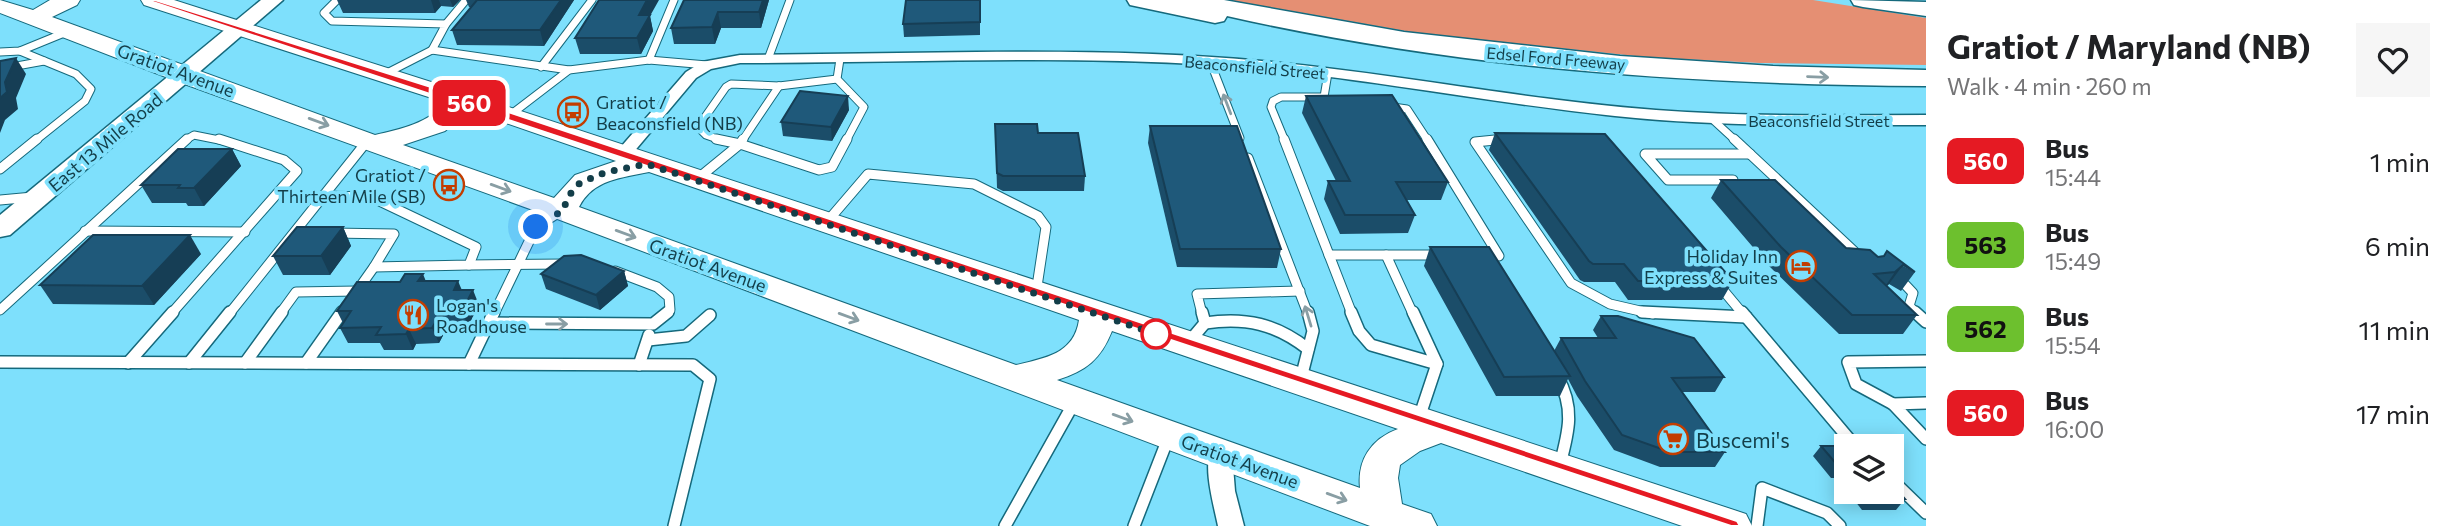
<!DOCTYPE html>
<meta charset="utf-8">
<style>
:root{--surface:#fff;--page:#f6f6f6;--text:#202124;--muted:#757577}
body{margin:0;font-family:Commissioner,sans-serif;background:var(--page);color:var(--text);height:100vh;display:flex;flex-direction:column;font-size:26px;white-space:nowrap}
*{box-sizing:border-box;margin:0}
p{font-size:23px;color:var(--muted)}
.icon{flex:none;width:38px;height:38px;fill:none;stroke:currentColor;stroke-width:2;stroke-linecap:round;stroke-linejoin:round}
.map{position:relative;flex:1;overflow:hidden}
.drawer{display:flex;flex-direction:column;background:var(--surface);width:525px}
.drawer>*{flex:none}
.badge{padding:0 14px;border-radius:10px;font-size:24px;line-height:46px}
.buttons{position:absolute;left:1834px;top:434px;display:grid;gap:14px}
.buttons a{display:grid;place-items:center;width:70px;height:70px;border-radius:0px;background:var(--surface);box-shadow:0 4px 18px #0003;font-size:35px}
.you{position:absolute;width:35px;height:35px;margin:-18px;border:5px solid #fff;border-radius:50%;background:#1a73e8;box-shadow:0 0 0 10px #1a73e833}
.map>.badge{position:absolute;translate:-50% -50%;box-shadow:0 0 0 4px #fff}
.round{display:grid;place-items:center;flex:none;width:74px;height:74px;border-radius:0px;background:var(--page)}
.headline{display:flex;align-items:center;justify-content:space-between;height:119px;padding:0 21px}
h1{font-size:33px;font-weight:700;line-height:52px}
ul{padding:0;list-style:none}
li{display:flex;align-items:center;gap:21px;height:84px;padding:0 21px}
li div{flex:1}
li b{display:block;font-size:26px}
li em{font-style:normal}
li .badge{min-width:77px;font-weight:700;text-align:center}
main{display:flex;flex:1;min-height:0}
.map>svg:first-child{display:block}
.green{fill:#e58f73}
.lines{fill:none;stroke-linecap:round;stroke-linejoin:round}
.service-far2-casing{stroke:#15697c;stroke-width:9}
.service-far1-casing{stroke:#15697c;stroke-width:11}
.service-casing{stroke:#15697c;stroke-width:14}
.minor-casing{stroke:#15697c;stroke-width:3}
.secondary-casing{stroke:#15697c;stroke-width:3}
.primary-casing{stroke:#15697c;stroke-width:2}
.motorway-casing{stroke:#15697c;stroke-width:3}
.service-far2{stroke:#fff;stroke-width:7}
.service-far1{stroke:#fff;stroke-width:9}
.service{stroke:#fff;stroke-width:11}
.minor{fill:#fff;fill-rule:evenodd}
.secondary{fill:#fff;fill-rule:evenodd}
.primary{fill:#fff;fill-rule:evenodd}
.motorway{fill:#fff;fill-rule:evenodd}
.wall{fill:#1b4d69}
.shaded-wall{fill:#163e55}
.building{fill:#1f597a;stroke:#163e55;stroke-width:2}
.oneway{stroke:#899ea4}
.line{fill:#e51a23;stroke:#fff;stroke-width:2}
.walk{stroke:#133e49;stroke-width:7;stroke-dasharray:0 12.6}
.stop-dot{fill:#fff;stroke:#e51a23;stroke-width:3.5}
.labels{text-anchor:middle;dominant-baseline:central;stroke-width:7;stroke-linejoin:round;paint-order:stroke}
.far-street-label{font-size:16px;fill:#133e49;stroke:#7ee0fc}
.street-label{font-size:18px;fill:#133e49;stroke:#7ee0fc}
.poi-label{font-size:18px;fill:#133e49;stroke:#7ee0fc;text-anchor:start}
.near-poi-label{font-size:21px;fill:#133e49;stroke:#7ee0fc;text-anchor:start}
</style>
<main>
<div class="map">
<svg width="1926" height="526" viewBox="0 0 1926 526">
<rect width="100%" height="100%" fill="#7ee0fc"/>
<!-- green -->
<path class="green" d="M1228,0H1813L1926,18V65L1760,63L1645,57L1417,33Z"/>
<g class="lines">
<!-- service-far2 casing -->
<g class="service-far2-casing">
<g id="service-far2">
<path d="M337,0L324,13L332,21L446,24L432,50"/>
<path d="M446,24L466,0"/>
<path d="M20,51L76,74L91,89L85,101L35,141"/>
<path d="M0,52L20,51L69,31"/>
<path d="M768,59L790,0"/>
<path d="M840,59L837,79L864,107L846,141"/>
<path d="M649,60L674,0"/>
<path d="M1210,61L1240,138"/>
<path d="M541,67L592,0"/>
<path d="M0,69L44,61"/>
<path d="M383,75L432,50L569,70"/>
<path d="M779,86L837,79"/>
<path d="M1386,106L1407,109L1428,141"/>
<path d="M509,116L569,70L649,60L707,65"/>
<path d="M1711,118L1736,141"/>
<path d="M184,141L194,135L224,141"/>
<path d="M723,141L706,135L698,127L726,87L731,84L779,86"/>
<path d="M742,141L779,86"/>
<path d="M1285,141L1271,107L1273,101L1281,97H1324L1328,73"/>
<path d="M1487,141L1506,139"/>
</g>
</g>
<!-- service-far1 casing -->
<g class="service-far1-casing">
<g id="service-far1">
<path d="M716,139L740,144L743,139"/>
<path d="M1284,139L1352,314"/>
<path d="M1427,139L1499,256H1482"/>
<path d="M1505,139L1475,142L1571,283L1610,304L1653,314"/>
<path d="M1734,139L1857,254"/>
<path d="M1248,158L1308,314"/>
<path d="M0,169L37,139"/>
<path d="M696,180L740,144L819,170L832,167L847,139"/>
<path d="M1733,180H1668L1645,154H1750"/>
<path d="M322,196L371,197L476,247L469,265L374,267L394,234L332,233"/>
<path d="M0,200L33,197"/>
<path d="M826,223L868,174L974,184L1038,216L1046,227L1036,293"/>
<path d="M85,231L245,232"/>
<path d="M1329,255H1386"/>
<path d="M469,265L566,264"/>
<path d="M615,271L657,287L669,297L670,310L666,314"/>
<path d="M1897,276L1913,293L1909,306L1917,314"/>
<path d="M1718,284L1743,314"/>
<path d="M357,291L374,267"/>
<path d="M0,310L187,139"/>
<path d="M171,314L297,171L284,160L219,139"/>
<path d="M229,314L368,140"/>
<path d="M280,314L296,292L357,291"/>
<path d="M341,314L346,306"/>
<path d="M494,314L536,227L561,211"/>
<path d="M1202,314L1197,294L1300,291"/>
<path d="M1413,314L1386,255H1439"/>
</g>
</g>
<!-- service casing -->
<g class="service-casing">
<g id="service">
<path d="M1351,312L1359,331L1371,345L1437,364L1413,312"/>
<path d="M1642,312L1746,317"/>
<path d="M1742,312L1855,446"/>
<path d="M1915,312L1926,322"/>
<path d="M489,323L653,324L668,312"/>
<path d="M1205,323C1246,317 1276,324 1308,349"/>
<path d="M648,340L686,336L710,315"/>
<path d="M1189,342L1205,323L1202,312"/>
<path d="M0,362L693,365L710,379L674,526"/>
<path d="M128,363L173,312"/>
<path d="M189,363L230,312"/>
<path d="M245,363L282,312"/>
<path d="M306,363L342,312"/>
<path d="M469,364L494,312"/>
<path d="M639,365L649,335"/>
<path d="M1557,376C1575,407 1569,431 1560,464"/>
<path d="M1301,378L1313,331L1308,312"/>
<path d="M1926,403L1893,404L1926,439"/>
<path d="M1893,404L1856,384L1848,362L1926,361"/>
<path d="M1419,418L1437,364"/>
<path d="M1892,480L1926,513"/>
<path d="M1005,526L1075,401"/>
<path d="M1134,526L1169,436"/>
<path d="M1757,526L1762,488L1827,513L1840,526"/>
</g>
</g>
<!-- minor casing -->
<g class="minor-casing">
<g id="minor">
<path d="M976,52C1071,51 1167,52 1262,61C1394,73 1524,100 1656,110C1746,117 1836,115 1926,115V125C1822,125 1719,127 1615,116C1481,102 1347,74 1212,65C1055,55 897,63 740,63L711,69L696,78L627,160L621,161L613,156L686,72L702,62L740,55Z"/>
<path d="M1220,445L1228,448L1232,454L1235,491L1244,526H1218C1214,506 1202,465 1212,448Z"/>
</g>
</g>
<!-- secondary casing -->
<g class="secondary-casing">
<path id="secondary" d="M261,0H283L10,235L0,237V215Z"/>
</g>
<!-- primary casing -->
<g class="primary-casing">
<path id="primary" d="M0,0L33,10L50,0H80L77,5L52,17L375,135C402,129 427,123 447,103L144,5L141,0H174L472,95L1731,509L1746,514L1752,526H1682L1441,443L1420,451L1400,465L1398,478L1402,504L1431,514L1437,526H1370L552,217L176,81L0,13ZM468,110L616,161L575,175L554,198L403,145L445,131ZM649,172L1079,320C1074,354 1045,358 1016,365L579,207C593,179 622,178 649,172ZM1112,331L1398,429C1371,439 1357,460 1360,488L1057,380C1086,371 1101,359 1112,331Z"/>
</g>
<!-- motorway casing -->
<g class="motorway-casing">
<g id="motorway">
<path d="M1127,0H1224L1404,32L1620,56L1773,66L1926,70V86C1693,85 1455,68 1227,16L1224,21L1215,23L1130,5Z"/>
<path d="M1851,0L1926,2V16L1863,7L1854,5Z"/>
</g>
</g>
<!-- service-far2 -->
<use href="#service-far2" class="service-far2"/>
<!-- service-far1 -->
<use href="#service-far1" class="service-far1"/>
<!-- service -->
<use href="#service" class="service"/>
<!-- minor -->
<use href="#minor" class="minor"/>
<!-- secondary -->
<use href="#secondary" class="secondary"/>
<!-- primary -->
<use href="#primary" class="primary"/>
<!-- motorway -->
<use href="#motorway" class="motorway"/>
</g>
<!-- wall -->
<g class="wall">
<path d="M337,0H460L453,7L441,6L435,13H343Z"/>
<path d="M466,0H574L544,46L457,45L452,30L472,7H469Z"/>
<path d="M684,0H769L761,28H721L715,44H674L671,28Z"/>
<path d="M980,0V35L904,37L903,24Z"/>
<path d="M650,16L653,31L641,54H580L575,38Z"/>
<path d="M1306,96L1448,182L1441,200H1406L1415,215L1408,233L1340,234L1324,199L1328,181H1336L1302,113Z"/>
<path d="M849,110L832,141L783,136L781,122Z"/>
<path d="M995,124L1038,133L1085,176L1084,191H1003L997,188Z"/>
<path d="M1150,126L1281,249L1277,268L1177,267L1148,143Z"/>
<path d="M1495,133L1733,281L1722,300H1628L1615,282H1584L1580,280L1489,150Z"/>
<path d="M232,149L241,166L204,206H188L186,203H152L141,185Z"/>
<path d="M1721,180L1846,248L1878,257L1883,256L1915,272L1901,291L1889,284L1887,286L1917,315L1903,334H1839L1769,266L1711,198Z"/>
<path d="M343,227L351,246L330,275H283L273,256Z"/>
<path d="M1430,247L1554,351L1561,338H1598L1593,330L1601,316L1724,377L1715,392H1682L1725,452L1715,467H1660L1614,450L1577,396L1568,379L1560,396H1496L1424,266Z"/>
<path d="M201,254L154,305L53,304L40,285Z"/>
<path d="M624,271L628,286L600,310L546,289L541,274Z"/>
<path d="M426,281L462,290L479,305L468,326H448L439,343L416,344L413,350H384L380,343H348L340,328L343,323L337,311Z"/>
<path d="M1821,446H1846V490L1837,478H1831L1813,456Z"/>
<path d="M1848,492H1892L1905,499L1896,510H1862Z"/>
</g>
<!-- shaded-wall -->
<g class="shaded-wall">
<path d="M431,0H439L441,6L435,13Z"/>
<path d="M450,0H460L453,7Z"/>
<path d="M561,0H574L544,46L540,30Z"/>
<path d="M647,0H659L650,16L653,31L641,54L637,38L639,15Z"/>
<path d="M763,0H769L761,28L759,12Z"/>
<path d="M718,12L721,28L715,44L712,27Z"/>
<path d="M16,58L26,74L16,98L18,109L5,120L0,133V98L5,82Z"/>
<path d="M848,96L849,110L832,141L831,127Z"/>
<path d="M232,149L241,166L204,206L194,188Z"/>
<path d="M343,227L351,246L330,275L321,256Z"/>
<path d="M190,235L201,254L154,305L142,286Z"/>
<path d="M1903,265L1889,284L1882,291L1895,272Z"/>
<path d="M624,271L628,286L600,310L596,295Z"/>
<path d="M423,274L429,289L418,281Z"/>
<path d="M458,281L464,295L454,290Z"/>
<path d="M473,290L479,305L468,326L462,311Z"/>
<path d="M442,311L448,326L439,343L432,328Z"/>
<path d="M409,329L416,344L413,350L406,334Z"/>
</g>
<!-- building -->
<g class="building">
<path d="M477,0H561L540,30H452Z"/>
<path d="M599,0H647L639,15H650L637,38H575Z"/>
<path d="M684,0H763L759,12H718L712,27L671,28Z"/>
<path d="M906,0H980V22L903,24Z"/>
<path d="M16,58L5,82L7,92L0,98V61Z"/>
<path d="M800,91L848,96L831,127L781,122Z"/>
<path d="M1392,95L1448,182H1396L1415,215H1345L1328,181H1350L1306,96Z"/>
<path d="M995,124H1037L1038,133H1078L1085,176H1003L997,173Z"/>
<path d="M1150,126H1237L1281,249H1180Z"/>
<path d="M1495,133L1605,134L1733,281H1638L1624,264H1593L1589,261Z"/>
<path d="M178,149H232L194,188H178L180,185H141Z"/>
<path d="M1721,180H1775L1846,248L1870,250L1878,257L1884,256L1887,251L1915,272L1903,265L1895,272L1874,274L1917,315H1852L1781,247Z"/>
<path d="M297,227H343L321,256H273Z"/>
<path d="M93,235H190L142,286L40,285Z"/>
<path d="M1430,247H1489L1570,376L1504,377Z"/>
<path d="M581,255L624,271L596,295L541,274L564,256Z"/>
<path d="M405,274H423L418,281H458L454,290H473L462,311H442L432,328L409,329L406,334L376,335L381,327L340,328L351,311H337L357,282H400Z"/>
<path d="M1601,316H1618L1694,338L1724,377L1672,378L1725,452H1670L1622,435L1585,381L1561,338H1616Z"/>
<path d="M1821,446H1847L1846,468L1839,467Z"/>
<path d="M1892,484L1905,499H1871L1865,492H1892Z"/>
</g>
<!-- one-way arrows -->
<defs><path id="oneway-shaft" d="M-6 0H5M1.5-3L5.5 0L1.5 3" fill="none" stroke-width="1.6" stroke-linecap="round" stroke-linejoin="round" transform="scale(1.75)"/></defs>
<g class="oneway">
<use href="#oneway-shaft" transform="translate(1818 77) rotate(2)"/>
<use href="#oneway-shaft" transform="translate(1227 104) rotate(-111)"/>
<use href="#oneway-shaft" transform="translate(319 122) rotate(20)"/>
<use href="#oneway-shaft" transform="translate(501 188) rotate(20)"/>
<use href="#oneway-shaft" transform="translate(626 234) rotate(20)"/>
<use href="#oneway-shaft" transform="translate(1308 316) rotate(-107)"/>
<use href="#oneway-shaft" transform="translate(849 317) rotate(20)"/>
<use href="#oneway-shaft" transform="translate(557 324)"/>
<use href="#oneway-shaft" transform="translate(1123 418) rotate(20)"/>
<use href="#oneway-shaft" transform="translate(1337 497) rotate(20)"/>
</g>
<!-- line -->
<path class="line" d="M147,0H155L466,98L1731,519L1737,521L1740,526H1731Z"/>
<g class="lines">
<!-- walk -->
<path class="walk" d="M536,227L562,211L572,191L580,183L606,172L647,164L1156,334"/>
</g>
<!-- icons -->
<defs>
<g id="bus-ring" transform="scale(1.575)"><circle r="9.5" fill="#7ee0fc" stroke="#c33d00" stroke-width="1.5"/><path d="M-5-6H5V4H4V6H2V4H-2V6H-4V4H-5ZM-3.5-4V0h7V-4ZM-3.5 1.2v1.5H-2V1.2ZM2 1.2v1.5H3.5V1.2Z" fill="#c33d00"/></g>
<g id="hotel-ring" transform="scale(1.575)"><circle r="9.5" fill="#7ee0fc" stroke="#c33d00" stroke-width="1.5"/><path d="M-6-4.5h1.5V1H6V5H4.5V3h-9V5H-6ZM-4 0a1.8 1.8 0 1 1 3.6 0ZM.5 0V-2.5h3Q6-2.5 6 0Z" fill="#c33d00"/></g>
<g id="restaurant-ring" transform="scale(1.575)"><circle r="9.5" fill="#7ee0fc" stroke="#c33d00" stroke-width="1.5"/><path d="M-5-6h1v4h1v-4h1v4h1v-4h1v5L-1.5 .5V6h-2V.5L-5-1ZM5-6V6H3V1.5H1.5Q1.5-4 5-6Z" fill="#c33d00"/></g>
<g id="supermarket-ring" transform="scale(1.575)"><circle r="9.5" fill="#7ee0fc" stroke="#c33d00" stroke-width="1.5"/><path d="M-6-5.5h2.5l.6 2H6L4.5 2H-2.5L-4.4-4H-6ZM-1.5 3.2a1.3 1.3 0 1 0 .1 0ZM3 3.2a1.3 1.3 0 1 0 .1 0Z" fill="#c33d00"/></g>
</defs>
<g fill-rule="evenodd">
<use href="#bus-ring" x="573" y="112"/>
<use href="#bus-ring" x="449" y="185"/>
<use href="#hotel-ring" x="1801" y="266"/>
<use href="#restaurant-ring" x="413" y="315"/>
<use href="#supermarket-ring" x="1673" y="439"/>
</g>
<!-- markers -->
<circle class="stop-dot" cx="1156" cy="334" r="14"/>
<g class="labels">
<!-- far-street labels -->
<g class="far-street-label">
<text transform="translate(1556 58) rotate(5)">Edsel Ford Freeway</text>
<text transform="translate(1255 67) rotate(5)">Beaconsfield Street</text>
<text x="1819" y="120">Beaconsfield Street</text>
</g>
<!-- street labels -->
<g class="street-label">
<text transform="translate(176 70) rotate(20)">Gratiot Avenue</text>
<text transform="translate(105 142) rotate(-40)">East 13 Mile Road</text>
<text transform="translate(708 265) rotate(20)">Gratiot Avenue</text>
<text transform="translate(1240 461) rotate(20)">Gratiot Avenue</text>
</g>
<!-- poi labels -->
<g class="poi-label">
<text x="596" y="102">Gratiot /<tspan x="596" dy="21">Beaconsfield (NB)</tspan></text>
<text x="426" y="175" text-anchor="end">Gratiot /<tspan x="426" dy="21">Thirteen Mile (SB)</tspan></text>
<text x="1778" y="256" text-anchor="end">Holiday Inn<tspan x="1778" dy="21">Express &amp; Suites</tspan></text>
<text x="436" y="305">Logan's<tspan x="436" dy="21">Roadhouse</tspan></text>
</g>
<!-- near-poi labels -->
<g class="near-poi-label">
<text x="1696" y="439">Buscemi's</text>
</g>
</g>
</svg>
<div class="buttons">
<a><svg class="icon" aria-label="layers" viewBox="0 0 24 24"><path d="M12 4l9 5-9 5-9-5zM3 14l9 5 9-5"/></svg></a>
</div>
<div class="you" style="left:536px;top:227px"></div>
<b class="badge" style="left:469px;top:103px;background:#e51a23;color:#fff">560</b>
</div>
<section class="drawer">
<div class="headline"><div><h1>Gratiot / Maryland (NB)</h1><p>Walk · 4 min · 260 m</p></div><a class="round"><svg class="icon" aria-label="heart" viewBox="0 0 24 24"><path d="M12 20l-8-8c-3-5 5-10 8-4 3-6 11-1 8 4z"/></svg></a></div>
<ul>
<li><span class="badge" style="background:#e51a23;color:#fff">560</span><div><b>Bus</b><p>15:44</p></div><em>1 min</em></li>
<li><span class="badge" style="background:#6dc02e;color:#111">563</span><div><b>Bus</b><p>15:49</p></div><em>6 min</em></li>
<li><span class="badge" style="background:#6dc02e;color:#111">562</span><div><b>Bus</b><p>15:54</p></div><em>11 min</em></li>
<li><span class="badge" style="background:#e51a23;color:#fff">560</span><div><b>Bus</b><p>16:00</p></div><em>17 min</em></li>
</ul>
</section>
</main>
